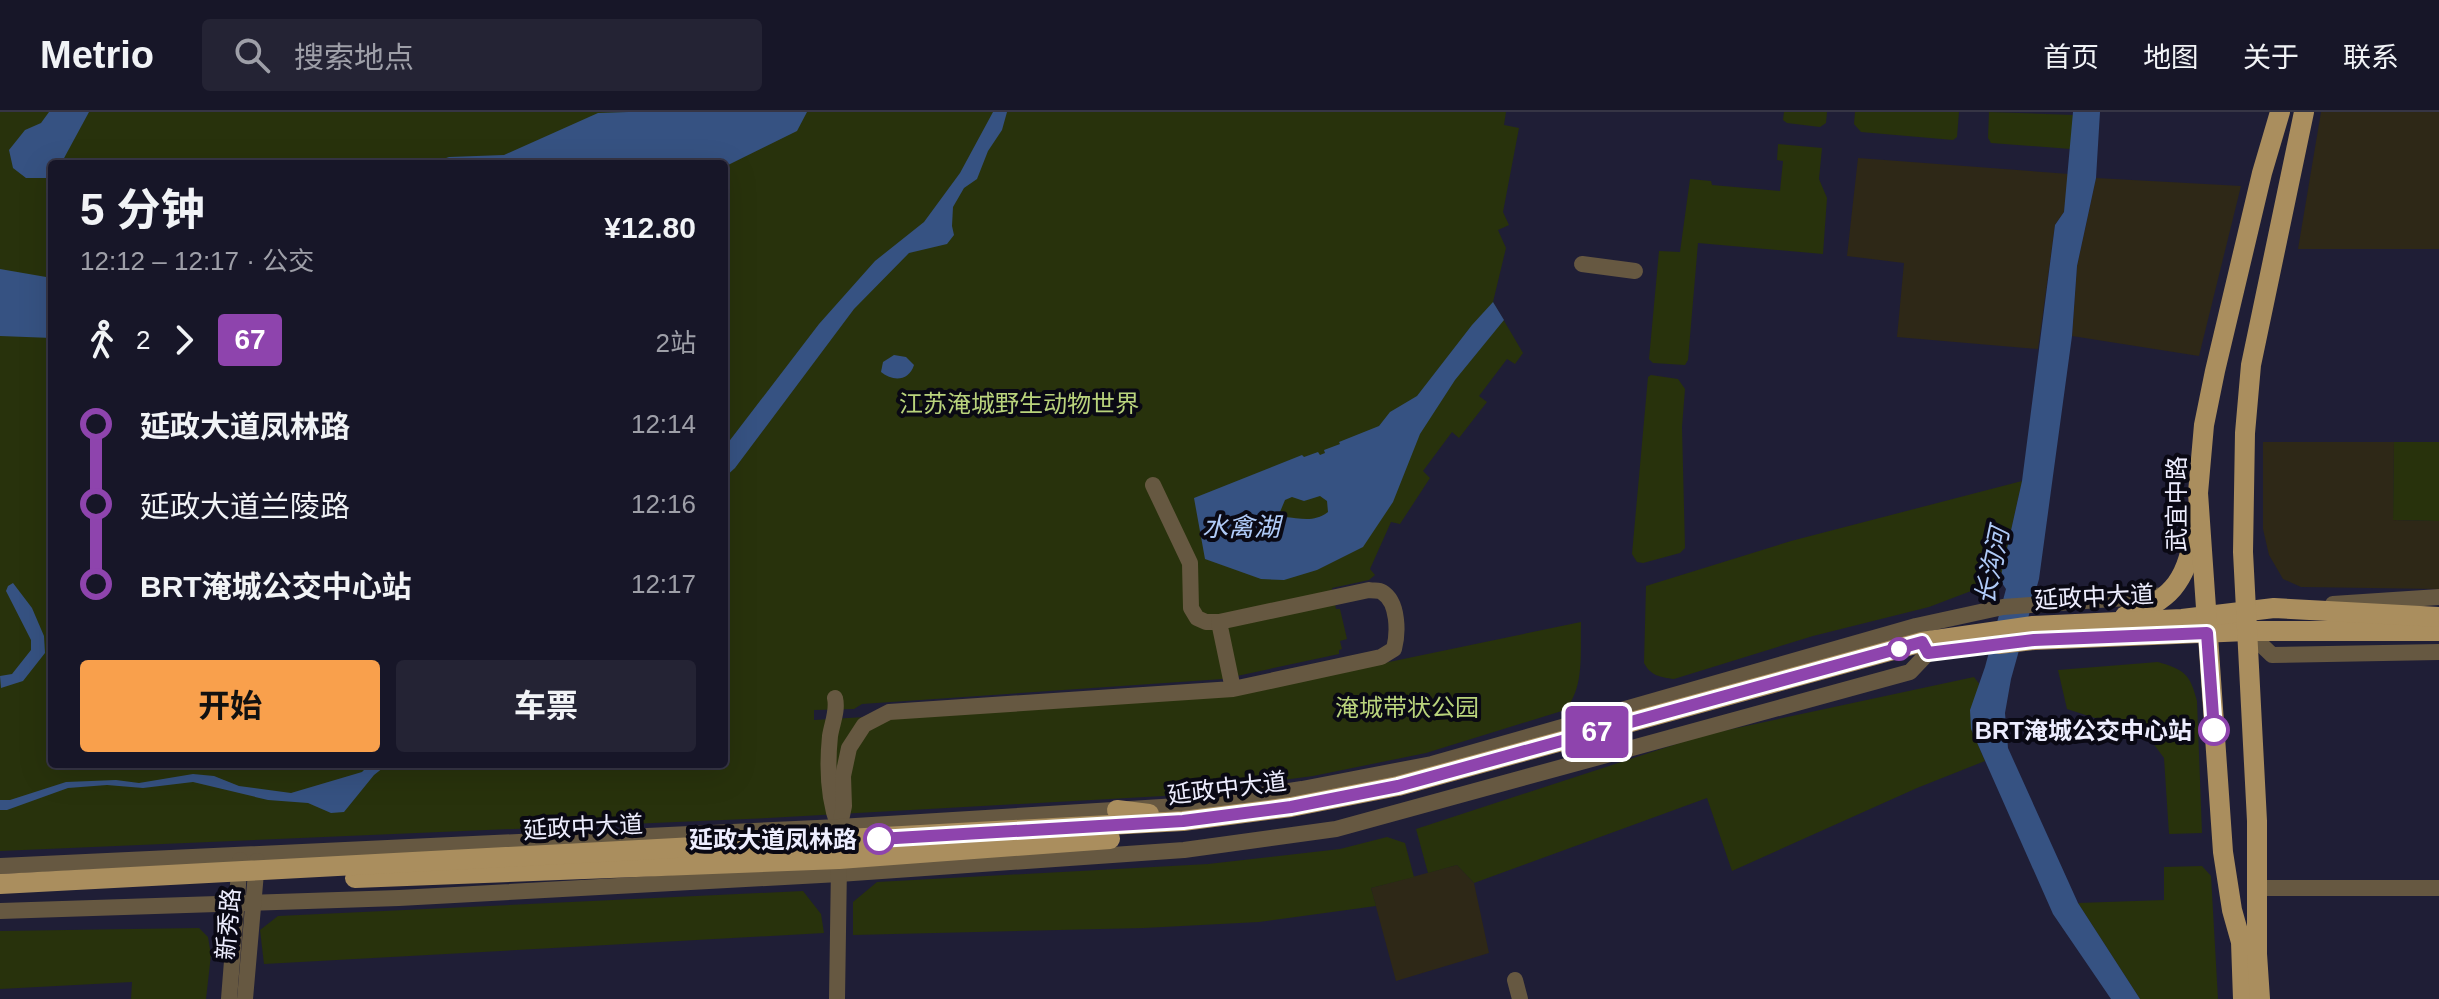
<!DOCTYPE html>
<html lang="zh">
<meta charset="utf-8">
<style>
:root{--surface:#171628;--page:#242334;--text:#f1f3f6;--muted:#9e9fa8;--line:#363545;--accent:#f9a04c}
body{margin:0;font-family:Arial,"Noto Sans SC",sans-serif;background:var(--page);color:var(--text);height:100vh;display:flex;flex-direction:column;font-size:30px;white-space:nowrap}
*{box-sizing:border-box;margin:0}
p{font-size:26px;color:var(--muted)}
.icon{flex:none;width:44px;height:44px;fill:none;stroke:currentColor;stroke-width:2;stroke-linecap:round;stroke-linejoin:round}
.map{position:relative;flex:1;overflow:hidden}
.details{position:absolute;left:48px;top:48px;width:680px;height:608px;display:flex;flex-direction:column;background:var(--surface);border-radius:8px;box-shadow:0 8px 32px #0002,0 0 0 2px var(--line)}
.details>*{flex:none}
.badge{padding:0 16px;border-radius:6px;font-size:28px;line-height:52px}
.map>.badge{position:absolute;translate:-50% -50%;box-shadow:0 0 0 4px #fff}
.legs{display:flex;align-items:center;gap:12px;height:88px;padding:0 32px;font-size:26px}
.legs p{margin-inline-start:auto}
.head{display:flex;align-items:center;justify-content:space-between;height:136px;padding:0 32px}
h1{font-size:44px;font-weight:700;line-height:60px}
.button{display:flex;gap:16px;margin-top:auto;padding:16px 32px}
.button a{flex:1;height:92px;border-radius:8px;background:var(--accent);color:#111;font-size:32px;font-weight:700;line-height:92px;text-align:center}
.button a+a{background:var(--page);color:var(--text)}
ul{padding:0 32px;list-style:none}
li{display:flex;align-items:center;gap:28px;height:80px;font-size:30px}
li i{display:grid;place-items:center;width:12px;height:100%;margin:0 10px;background:currentColor}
li i::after{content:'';width:20px;height:20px;margin:-10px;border:6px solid;border-radius:50%;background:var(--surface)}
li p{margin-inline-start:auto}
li:first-child i{background:linear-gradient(#0000 50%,currentColor 0)}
li:last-child i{background:linear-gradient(currentColor 50%,#0000 0)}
header{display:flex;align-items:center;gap:48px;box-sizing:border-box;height:112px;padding:0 40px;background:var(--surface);border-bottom:2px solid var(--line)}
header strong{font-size:38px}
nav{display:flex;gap:44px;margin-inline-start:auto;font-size:28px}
.search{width:560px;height:72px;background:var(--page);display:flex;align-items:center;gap:20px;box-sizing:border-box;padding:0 28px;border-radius:8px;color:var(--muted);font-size:30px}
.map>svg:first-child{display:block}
.commercial{fill:#2e2817}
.green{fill:#28320c;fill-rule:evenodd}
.water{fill:#365282;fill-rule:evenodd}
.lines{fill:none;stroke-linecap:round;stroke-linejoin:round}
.minor{stroke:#665841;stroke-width:16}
.major{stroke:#aa8e5e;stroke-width:20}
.line-1-casing{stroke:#fff;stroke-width:18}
.line-1{stroke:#8e44ad;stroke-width:12}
.stop-1-dot{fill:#fff;stroke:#8e44ad;stroke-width:4}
.labels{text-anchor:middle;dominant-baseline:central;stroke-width:8;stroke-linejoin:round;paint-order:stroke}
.park-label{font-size:24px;fill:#b9d37c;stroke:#0a0914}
.street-label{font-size:24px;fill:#ededfe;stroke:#0a0914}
.stop-label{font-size:24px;font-weight:bold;fill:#ededfe;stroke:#0a0914;text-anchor:end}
.water-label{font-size:26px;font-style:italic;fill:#b0cbf8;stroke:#0a0914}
</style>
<header>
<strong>Metrio</strong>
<div class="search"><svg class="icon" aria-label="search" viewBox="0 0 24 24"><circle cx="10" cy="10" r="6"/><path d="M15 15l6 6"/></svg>搜索地点</div>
<nav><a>首页</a><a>地图</a><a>关于</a><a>联系</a></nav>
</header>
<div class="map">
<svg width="2439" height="887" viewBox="0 0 2439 887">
<rect width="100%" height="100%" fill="#1f1e36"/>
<!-- commercial -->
<g class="commercial">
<path d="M2321,0H2439V137H2298Z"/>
<path d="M1858,46L2069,62L2064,100L2055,113L2038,237L1897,225L1904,151L1847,144Z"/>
<path d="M2096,66L2241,74L2199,244L2072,224L2077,154Z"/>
<path d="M2263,330H2394L2393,408L2439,409V477L2301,475L2283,467L2269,443L2263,417Z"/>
<path d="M1457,753L1474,771L1489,841L1396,869L1371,776Z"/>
</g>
<!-- green -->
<g class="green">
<path d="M0,0H1506L1504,13L1519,16L1503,100L1509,113L1498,118L1506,136L1493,190L1523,241L1515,252L1507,247L1479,284L1487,290L1459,326L1452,320L1423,359L1430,366L1400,412L1391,410L1370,457L1375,463L1369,468L1332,476L1336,497H1340L1347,527L1340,529L1342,537L1339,538V542L1223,567L862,592L854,597L814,598V608L1225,584L1581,510C1580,540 1585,575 1565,598L1426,641L1313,664L1163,684L768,706L0,739ZM52,52H724V652H52Z"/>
<path d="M1784,0H1827L1826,11L1820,15L1787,11L1783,8Z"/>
<path d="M1855,0H1959L1957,25L1953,28L1861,20L1854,12Z"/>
<path d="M1989,0L2073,3L2071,37L1991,31L1988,26Z"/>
<path d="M1778,32L1822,36L1819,67L1827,86L1823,142L1698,131L1688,248L1685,253L1653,251L1649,247L1659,139L1680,140L1690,67L1711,69L1712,73L1780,79L1783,49L1777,48Z"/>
<path d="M1651,263L1678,267L1685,277L1682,315L1685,436L1680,441L1643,451L1637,450L1632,442L1648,265Z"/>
<path d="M2394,330H2439V409L2393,408Z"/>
<path d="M2022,369L2000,468L1929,495L1813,524L1674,567C1660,565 1651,564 1644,551L1646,474L1791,429Z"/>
<path d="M2158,550C2185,558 2190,562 2197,589L2202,721L2169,722L2164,646L2147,623L2067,597L2058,558Z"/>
<path d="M1974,565L1980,573C1966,609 1970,614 1985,649L1917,676L1732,759L1707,686L1474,771L1457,753L1428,761L1416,717L1704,623Z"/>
<path d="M1387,725L1405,731L1414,765L1371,776L1376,794L1259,810L1144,816L853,823V790L877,770L1208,752L1340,737Z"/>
<path d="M2202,754L2211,764L2218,887H2140L2078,791L2164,788V755Z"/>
<path d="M803,779L821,802L824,821L264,852L260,818L278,804Z"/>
<path d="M199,816L208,825L211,843L206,887H131L132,870L0,877V819Z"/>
</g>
<!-- water -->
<g class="water">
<path d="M49,0H89L63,48L59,52H52V61L47,66H26L13,56L9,38L25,18L41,11Z"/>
<path d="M628,0H807L797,19L724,55V52H429L449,45L504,43L598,1Z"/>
<path d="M993,0H1007L1002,18L988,39L977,67L964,76L953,95L952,114L954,123L947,132L909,141L854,197L735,356L724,366V336L819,212L875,149L924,110L960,61Z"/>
<path d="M2073,0H2100L2096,66L2077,154L2072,224L2039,467L2011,567L2005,601L2008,636L2078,791L2140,887H2111L2053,802L1971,617L1970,598L1985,555L2006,477L2000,468L2022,369L2055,113L2064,100Z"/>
<path d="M0,157L52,166V226L0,224Z"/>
<path d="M1493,190L1504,208L1455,268L1420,322L1393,390L1363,435L1317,458L1284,468L1261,467L1205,447L1194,386L1302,343L1304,345L1318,340L1320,343L1325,341L1324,338L1340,332L1339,330L1379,314L1390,300L1417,284L1472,213ZM1320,384L1327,389L1328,400C1313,411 1301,406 1284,405L1280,400L1285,388L1292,385L1304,389Z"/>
<path d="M894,243L906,245L914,253C909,269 893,270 881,260L883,250Z"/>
<path d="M13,471L32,496L44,524L45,541L23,569L1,576L0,564L12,562L31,538V528L6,479L8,474Z"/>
<path d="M370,652H388L374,663L344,700L331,701L308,691L268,688L193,670L143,676L107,673L68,676L7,698H0V688H10L66,670L116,668L139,671L193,662L214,664L239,674L291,681L362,660Z"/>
</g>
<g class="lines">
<!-- minor -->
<g class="minor">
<path d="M1582,152L1635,159"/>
<path d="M1153,373L1190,451L1191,496L1197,506L1206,510H1219"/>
<path d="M2333,492L2439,485"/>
<path d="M2247,519L2272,543L2439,540"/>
<path d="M835,586C838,599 832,611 830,624C827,654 828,686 838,713"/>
<path d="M838,722L844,694L843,664L849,636L864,613L889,600L1233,577L1381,545L1394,537C1398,522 1399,490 1382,480C1379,478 1374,479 1369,478L1219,510L1233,577"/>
<path d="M0,754L839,715L1194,693L1302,677L1432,652L1916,514L2003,495L2166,483"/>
<path d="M2257,776H2439"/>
<path d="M0,799L399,786L839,762L1184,738L1336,717L1910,560L1928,541"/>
<path d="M1515,868L1520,887"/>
<path d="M229,887L240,748"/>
<path d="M245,887L257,749"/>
<path d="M837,887L839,753"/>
</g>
<!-- major -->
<g class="major">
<path d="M2125,504C2168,491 2187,469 2193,425"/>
<path d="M1999,532L2034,528L2247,519H2439"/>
<path d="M1117,698L1149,702"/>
<path d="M355,766L839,747L1110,727"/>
<path d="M0,772L1183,709L1291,695L1398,674L1922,530L2033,514L2182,507L2274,496L2439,505"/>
<path d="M2243,887L2241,830L2232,798L2223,740L2198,381L2204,313L2215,259L2262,61L2280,0"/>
<path d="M2260,887L2257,842V709L2243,440L2245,321L2251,253L2304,0"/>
</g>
</g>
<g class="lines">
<!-- line-1 casing -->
<g class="line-1-casing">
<path id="line-1" d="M879,727L1183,709L1291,695L1398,674L1922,530L1928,541L2034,528L2207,521L2214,618"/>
</g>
<!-- line-1 -->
<use href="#line-1" class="line-1"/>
</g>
<!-- markers -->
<g class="stop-1-dot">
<circle cx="1899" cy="537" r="10"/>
<circle cx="2214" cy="618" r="14"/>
<circle cx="879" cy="727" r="14"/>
</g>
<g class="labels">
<!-- park labels -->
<g class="park-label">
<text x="1019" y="291">江苏淹城野生动物世界</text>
<text x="1407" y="595">淹城带状公园</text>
</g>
<!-- street labels -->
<g class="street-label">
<text transform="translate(2176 392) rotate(-90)">武宜中路</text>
<text transform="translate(2094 485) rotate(-3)">延政中大道</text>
<text transform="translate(1227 676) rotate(-7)">延政中大道</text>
<text transform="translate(583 715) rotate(-3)">延政中大道</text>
<text transform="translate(228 812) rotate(-85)">新秀路</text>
</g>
<!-- stop labels -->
<g class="stop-label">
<text x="2192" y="618">BRT淹城公交中心站</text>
<text x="857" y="727">延政大道凤林路</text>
</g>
<!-- water labels -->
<g class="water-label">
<text x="1241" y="415">水禽湖</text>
<text transform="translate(1992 454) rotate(-78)">长沟河</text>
</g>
</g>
</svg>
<b class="badge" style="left:1597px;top:620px;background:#8e44ad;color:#fff">67</b>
<section class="details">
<div class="head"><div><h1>5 分钟</h1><p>12:12 – 12:17 · 公交</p></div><b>¥12.80</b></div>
<div class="legs"><svg class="icon" aria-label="walk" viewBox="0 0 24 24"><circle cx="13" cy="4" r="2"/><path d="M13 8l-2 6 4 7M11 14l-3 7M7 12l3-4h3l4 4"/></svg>2<svg class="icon" aria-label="forward" viewBox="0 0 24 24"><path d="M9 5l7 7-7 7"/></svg><b class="badge" style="background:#8e44ad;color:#fff">67</b><p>2站</p></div>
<ul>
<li><i style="color:#8e44ad"></i><b>延政大道凤林路</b><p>12:14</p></li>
<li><i style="color:#8e44ad"></i><span>延政大道兰陵路</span><p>12:16</p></li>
<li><i style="color:#8e44ad"></i><b>BRT淹城公交中心站</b><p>12:17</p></li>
</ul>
<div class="button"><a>开始</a><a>车票</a></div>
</section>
</div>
